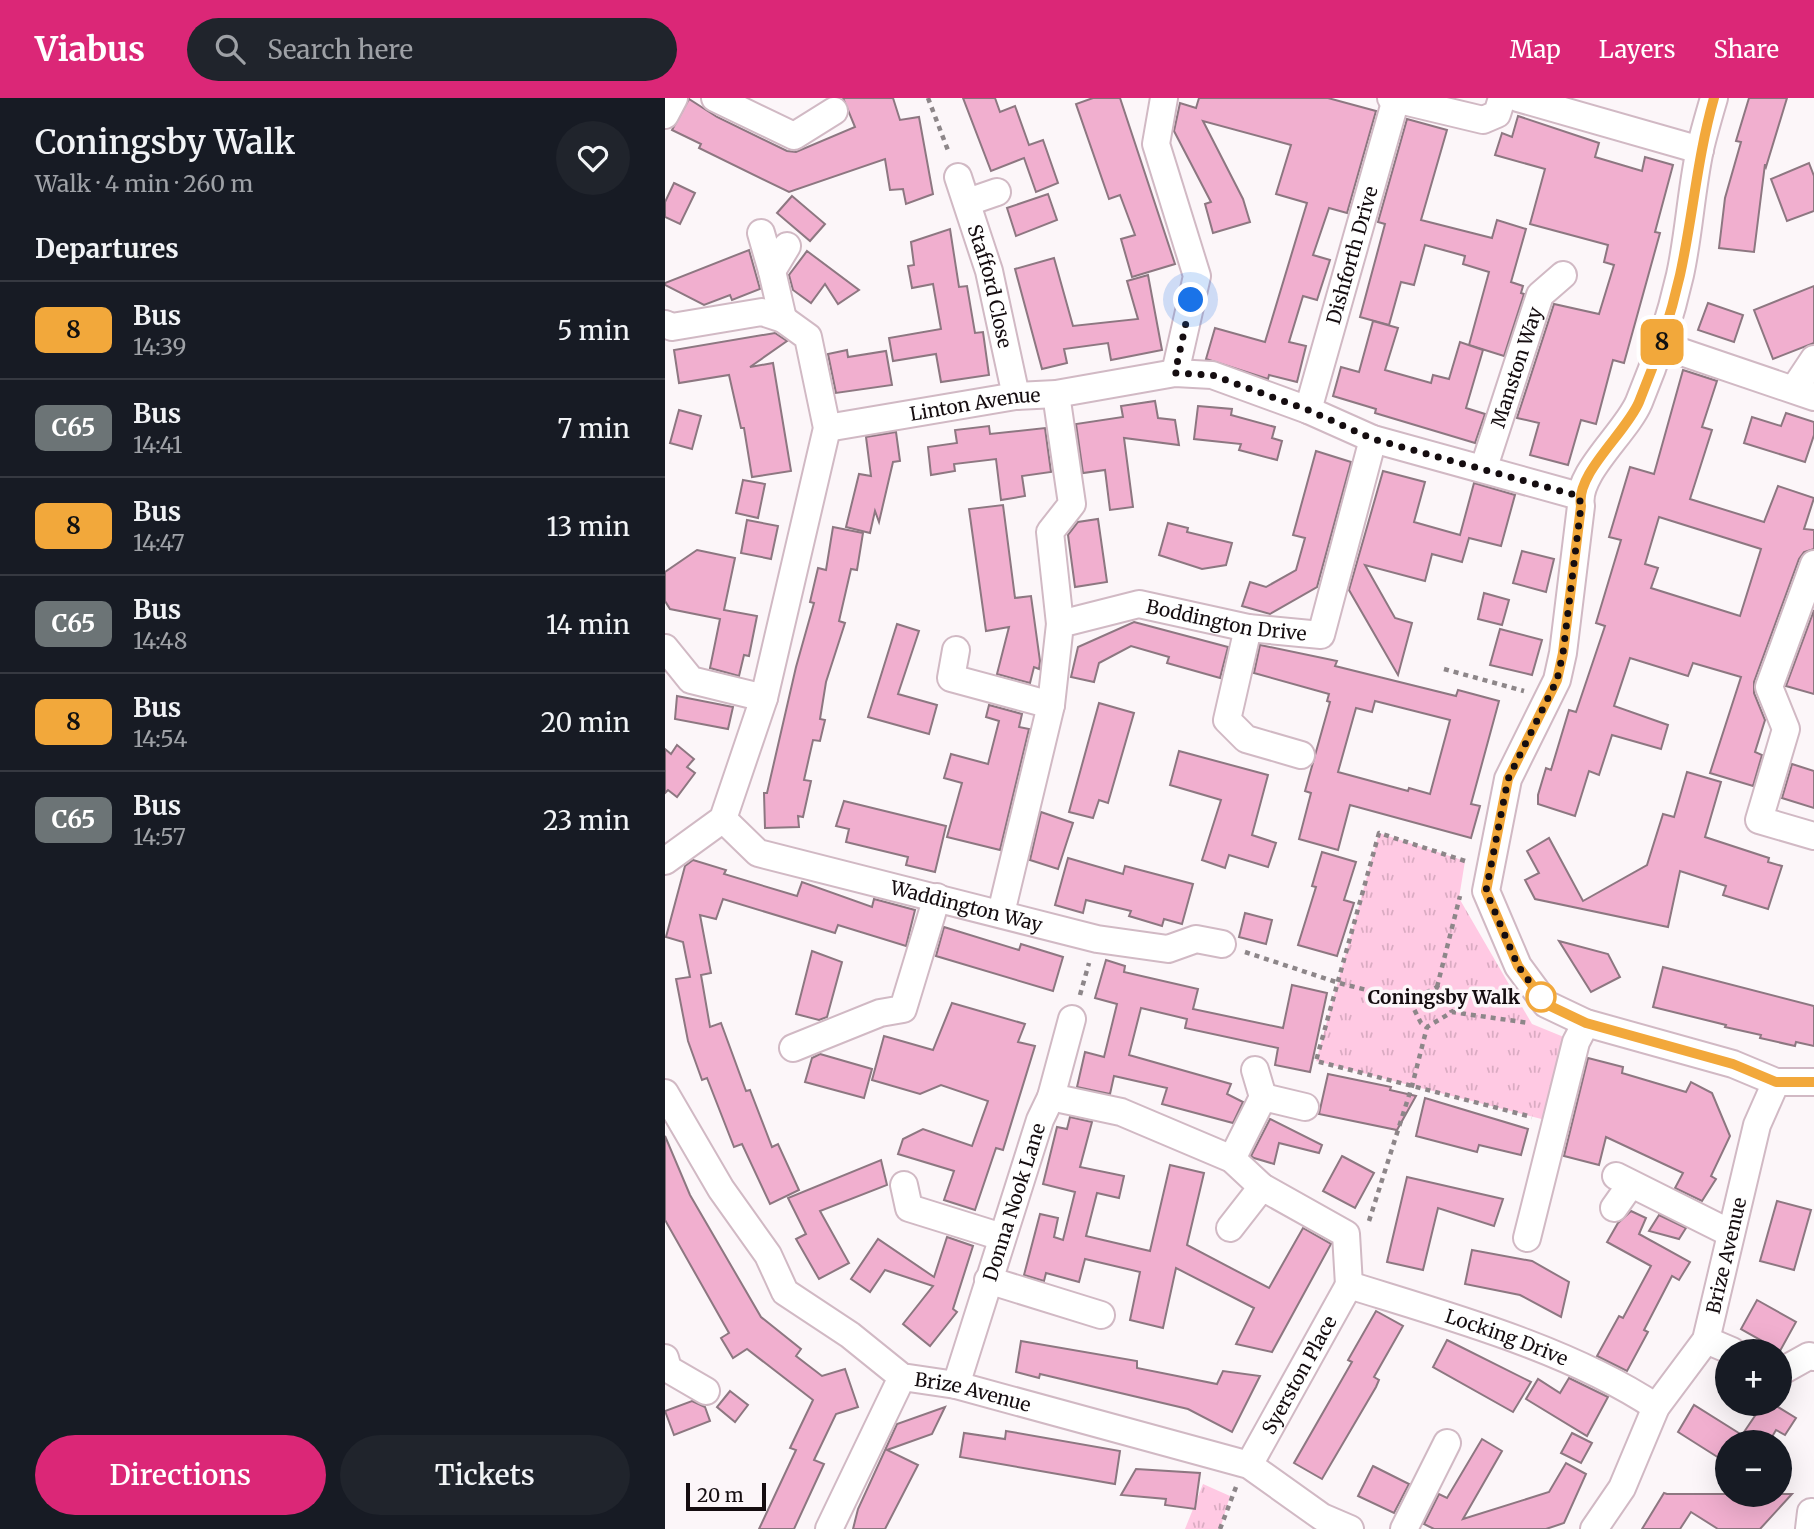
<!DOCTYPE html>
<meta charset="utf-8">
<style>
:root{--surface:#171b24;--page:#20242c;--text:#f1f3f6;--muted:#9ea1a6;--line:#363941;--accent:#db2777}
body{margin:0;font-family:Merriweather,serif;background:var(--page);color:var(--text);height:100vh;display:flex;flex-direction:column;font-size:26px;white-space:nowrap}
*{box-sizing:border-box;margin:0}
p{font-size:23px;color:var(--muted)}
.icon{flex:none;width:38px;height:38px;fill:none;stroke:currentColor;stroke-width:2;stroke-linecap:round;stroke-linejoin:round}
.map{position:relative;flex:1;overflow:hidden}
.panel{display:flex;flex-direction:column;background:var(--surface);width:665px}
.panel>*{flex:none}
.badge{padding:0 14px;border-radius:10px;font-size:24px;line-height:46px}
.fabs{position:absolute;left:1050px;top:1241px;display:grid;gap:14px}
.fabs a{display:grid;place-items:center;width:77px;height:77px;border-radius:50%;background:var(--surface);box-shadow:0 7px 28px #0002;font-size:35px}
.scale{position:absolute;left:21px;bottom:18px;width:80px;box-sizing:border-box;padding-left:7px;border:4px solid #150d10;border-top:0;font-size:19px;line-height:24px;white-space:nowrap;color:#150d10;-webkit-text-stroke:5px #fcf6f9;paint-order:stroke}
.you{position:absolute;width:35px;height:35px;margin:-18px;border:5px solid #fff;border-radius:50%;background:#1a73e8;box-shadow:0 0 0 10px #1a73e833}
.map>.badge{position:absolute;translate:-50% -50%;box-shadow:0 0 0 4px #fff}
h2{padding:0 35px;font-size:26px;line-height:63px}
.round{display:grid;place-items:center;flex:none;width:74px;height:74px;border-radius:37px;background:var(--page)}
.head{display:flex;align-items:center;justify-content:space-between;height:119px;padding:0 35px}
h1{font-size:33px;font-weight:600;line-height:52px}
.primary-button{display:flex;gap:14px;margin-top:auto;padding:14px 35px}
.primary-button a{flex:1;height:80px;border-radius:42px;background:var(--accent);color:#fff;font-size:28px;font-weight:600;line-height:80px;text-align:center}
.primary-button a+a{background:var(--page);color:var(--text)}
ul{padding:0;list-style:none}
li{display:flex;align-items:center;gap:21px;height:98px;padding:0 35px;border-top:2px solid var(--line)}
li div{flex:1}
li b{display:block;font-size:26px}
li em{font-style:normal}
li .badge{min-width:77px;font-weight:700;text-align:center}
header{display:flex;align-items:center;gap:42px;box-sizing:border-box;height:98px;padding:0 35px;background:var(--accent);color:#fff}
header strong{font-size:33px}
nav{display:flex;gap:38px;margin-inline-start:auto;font-size:24px}
.search{width:490px;height:63px;background:var(--page);display:flex;align-items:center;gap:18px;box-sizing:border-box;padding:0 24px;border-radius:38px;color:var(--muted);font-size:26px}
main{display:flex;flex:1;min-height:0}
.map>svg:first-child{display:block}
.grass{fill:url(#grass-tufts)}
.building{fill:#f1afcf;stroke:#8d7781;stroke-width:2;fill-rule:evenodd}
.lines{fill:none;stroke-linecap:round;stroke-linejoin:round}
.minor-casing{stroke:#d1b9c4;stroke-width:30}
.path{stroke:#8d8689;stroke-width:4.5;stroke-dasharray:5 5;stroke-linecap:butt}
.minor{stroke:#fff;stroke-width:26}
.line-casing{stroke:#fff;stroke-width:16}
.line{stroke:#f2a83b;stroke-width:10}
.walk{stroke:#150d10;stroke-width:7;stroke-dasharray:0 12.6}
.stop-dot{fill:#fff;stroke:#f2a83b;stroke-width:3.5}
.labels{text-anchor:middle;dominant-baseline:central;stroke-width:7;stroke-linejoin:round;paint-order:stroke}
.street-label{font-size:19px;fill:#150d10;stroke:#fcf6f9}
.stop-label{font-size:19px;font-weight:bold;fill:#150d10;stroke:#fcf6f9;text-anchor:end}
</style>
<header>
<strong>Viabus</strong>
<div class="search"><svg class="icon" aria-label="search" viewBox="0 0 24 24"><circle cx="10" cy="10" r="6"/><path d="M15 15l6 6"/></svg>Search here</div>
<nav><a>Map</a><a>Layers</a><a>Share</a></nav>
</header>
<main>
<section class="panel">
<div class="head"><div><h1>Coningsby Walk</h1><p>Walk · 4 min · 260 m</p></div><a class="round"><svg class="icon" aria-label="heart" viewBox="0 0 24 24"><path d="M12 20l-8-8c-3-5 5-10 8-4 3-6 11-1 8 4z"/></svg></a></div>
<h2>Departures</h2>
<ul>
<li><span class="badge" style="background:#f2a83b;color:#111">8</span><div><b>Bus</b><p>14:39</p></div><em>5 min</em></li>
<li><span class="badge" style="background:#6c7476;color:#fff">C65</span><div><b>Bus</b><p>14:41</p></div><em>7 min</em></li>
<li><span class="badge" style="background:#f2a83b;color:#111">8</span><div><b>Bus</b><p>14:47</p></div><em>13 min</em></li>
<li><span class="badge" style="background:#6c7476;color:#fff">C65</span><div><b>Bus</b><p>14:48</p></div><em>14 min</em></li>
<li><span class="badge" style="background:#f2a83b;color:#111">8</span><div><b>Bus</b><p>14:54</p></div><em>20 min</em></li>
<li><span class="badge" style="background:#6c7476;color:#fff">C65</span><div><b>Bus</b><p>14:57</p></div><em>23 min</em></li>
</ul>
<div class="primary-button"><a>Directions</a><a>Tickets</a></div>
</section>
<div class="map">
<svg width="1149" height="1431" viewBox="0 0 1149 1431">
<defs>
<pattern id="grass-tufts" width="24" height="20" patternUnits="userSpaceOnUse" patternTransform="scale(1.75)"><rect width="24" height="20" fill="#ffc9e3"/><path d="M3 7l-1-3M5 7V3M7 7l1-3M15 17l-1-3M17 17v-4M19 17l1-3" fill="none" stroke="#daabc2"/></pattern>
</defs>
<rect width="100%" height="100%" fill="#fcf6f9"/>
<!-- grass -->
<g class="grass">
<path d="M714,735L800,763L794,800L867,926L911,944L892,1025L651,963Z"/>
<path d="M538,1386L565,1398L555,1431H520Z"/>
</g>
<!-- building -->
<g class="building">
<path d="M178,0H228L235,22L254,19L268,96L241,106L238,91L225,92L220,61L124,94L34,50L36,46L7,32L24,1L52,19L122,53L131,54L190,29Z"/>
<path d="M298,0H330L335,14L350,8L364,47L378,42L393,85L371,94L359,60L326,73Z"/>
<path d="M428,0H455L510,166L467,179L456,141L470,137L455,97L444,101L411,6Z"/>
<path d="M534,0H663L711,13L682,115L664,110L648,157L665,162L652,202L638,198L624,244L641,248L632,284L604,277L603,281L541,261L550,230L600,244L642,105L611,96L626,47L538,23L578,101L585,124L548,135L540,106L546,104L509,33L515,5L531,10Z"/>
<path d="M1084,0H1122L1101,69L1100,66L1089,154L1054,150L1060,100L1076,44L1071,43Z"/>
<path d="M853,18L934,45L930,59L977,73L980,59L1008,67L990,134L995,135L959,265L948,262L931,326L916,322L903,367L865,357L874,325L852,320L889,206L934,216L949,167L939,164L943,147L865,126L880,71L830,57L837,35L847,39Z"/>
<path d="M742,21L782,32L756,122L827,140L832,122L861,131L846,184L858,188L856,195L859,196L839,258L804,247L824,174L798,166L800,158L760,147L749,187L736,184L724,227L695,219L720,126L713,124Z"/>
<path d="M1144,65L1149,78V113L1122,123L1106,81Z"/>
<path d="M9,85L30,95L15,126L0,119V104Z"/>
<path d="M383,96L392,122L351,138L342,110Z"/>
<path d="M127,98L160,126L145,143L112,115Z"/>
<path d="M285,131L294,189L302,188L310,235L318,234L324,277L276,284L271,256L228,263L224,240L276,231L268,186L247,190L243,168L249,167L246,144Z"/>
<path d="M84,152L95,191L67,202L65,197L39,207L0,187V185Z"/>
<path d="M142,153L194,192L173,206L160,186L146,205L128,192L124,177Z"/>
<path d="M389,160L408,228L473,221L462,183L483,177L497,252L446,262L443,245L399,251L402,265L377,271L350,171Z"/>
<path d="M1149,188V245L1108,261L1089,212Z"/>
<path d="M1043,205L1078,217L1069,244L1033,232Z"/>
<path d="M708,223L733,230L720,272L766,285L768,277L784,281L795,244L818,252L801,310L820,316L810,345L710,315L711,311L668,298L676,269L694,274Z"/>
<path d="M110,235L122,243L85,269L108,265L126,373L87,379L79,330H76L64,277L14,285L9,252Z"/>
<path d="M182,252L183,259L221,253L227,287L171,295L163,256Z"/>
<path d="M1018,272L1052,283L1037,329L1047,332L1025,401L1099,424L1113,388L1149,400L1139,431L1149,432V451L1139,454L1134,461L1089,584V595L1100,622L1090,654L1097,657L1088,688L1045,675L1076,579L1028,565L1023,578L965,560L949,608L1003,627L996,651L947,637L934,677L924,673L910,718L873,706V697L881,670L886,672L904,612L911,614L940,528L931,525L956,442L944,439L965,369L989,376ZM994,419L1096,451L1075,518L986,490L993,470L980,466Z"/>
<path d="M490,303L493,320L510,322L514,347L459,340L468,409L445,412L440,372L418,375L411,326L458,319L456,308Z"/>
<path d="M533,308L567,311L566,317L610,329L607,340L617,343L612,362L574,352L576,346L529,341Z"/>
<path d="M14,312L36,318L27,351L5,345Z"/>
<path d="M1121,315L1149,324V337L1140,364L1079,345L1087,319L1116,328Z"/>
<path d="M324,328L325,336L380,330L386,374L357,378L360,398L336,402L331,361L289,366L290,373L266,377L263,349L292,345L290,332Z"/>
<path d="M231,334L235,363L228,364L214,424L210,413L205,435L181,429L194,376L206,378L201,339Z"/>
<path d="M651,353L686,364L652,489L605,516L577,508L585,484L601,489L631,472L640,440L628,437Z"/>
<path d="M718,373L760,384L749,424L795,437L809,385L850,397L836,448L804,440L797,464L767,456L760,483L700,467L730,520L747,525L733,577L684,492Z"/>
<path d="M78,382L100,386L93,420L71,415Z"/>
<path d="M338,407L350,500L366,498L375,563L374,571L369,569L365,585L332,576L344,529L321,533L304,411Z"/>
<path d="M433,421L442,484L410,489L403,437L413,424Z"/>
<path d="M82,422L113,428L106,461L76,455Z"/>
<path d="M503,425L523,430L522,434L567,445L561,467L537,471L494,457Z"/>
<path d="M168,429L198,435L192,472L186,471L174,523L180,525L161,584L155,621L160,622L155,643L148,642L139,682L146,683L138,719L133,718L134,729L100,730L99,695H102L131,569L149,505L145,504L153,470L161,472Z"/>
<path d="M32,452L70,460L59,512L92,518L84,558L79,557L74,578L45,570L55,521L5,511L0,503V474Z"/>
<path d="M857,453L889,461L881,494L848,485Z"/>
<path d="M819,495L844,502L837,527L813,521Z"/>
<path d="M1149,512V596L1121,588Z"/>
<path d="M469,524L563,549L555,580L502,565L504,559L466,548L434,565L429,584L406,579L413,549Z"/>
<path d="M232,526L254,533L233,596L272,607L264,636L203,619Z"/>
<path d="M835,531L877,542L867,577L825,567Z"/>
<path d="M595,547L672,563L670,568L791,598L793,592L834,603L806,706L815,708L806,740L685,707L673,752L634,741L646,695L640,693L665,604L662,603L664,596L589,575ZM710,603L785,622L765,696L744,690L743,693L673,674L691,610L707,614Z"/>
<path d="M12,598L68,609L63,631L10,621Z"/>
<path d="M434,605L469,615L443,705L434,702L428,720L404,714Z"/>
<path d="M324,607L357,616L354,629L364,631L335,752L282,739L297,685L279,680L286,656L323,666L334,623L321,619Z"/>
<path d="M12,647L29,661L22,669L30,675L12,699L3,692L0,695V651L6,656Z"/>
<path d="M514,653L603,677L587,737L611,745L603,769L564,757L560,770L537,762L556,702L505,687Z"/>
<path d="M1127,666L1149,673V710L1117,700Z"/>
<path d="M1022,674L1056,684L1040,739L1104,760L1103,764L1117,768L1103,811L1058,797L1061,788L1015,773L1003,829L870,801L860,782L874,775L862,753L884,740L918,803L982,767L998,716L1009,719Z"/>
<path d="M179,703L281,728L270,774L241,767L243,759L181,744L184,731L171,728Z"/>
<path d="M376,714L408,725L393,771L365,762Z"/>
<path d="M657,754L691,764L679,802L689,805L672,858L633,847L651,789L647,788Z"/>
<path d="M403,760L458,776L460,768L528,786L517,826L499,821L497,828L464,818L466,813L421,802L418,815L390,807Z"/>
<path d="M28,762L61,772L59,776L132,798L137,784L207,809L209,801L250,812L241,848L173,827L170,835L58,801L51,821L35,817L46,875L36,877L45,929L56,925L81,993L85,992L107,1049L113,1046L134,1092L105,1106L77,1046L69,1049L42,980L37,982L23,943L11,881L25,879L18,844L1,839L20,768Z"/>
<path d="M580,815L607,822L601,846L574,839Z"/>
<path d="M279,829L354,852L356,846L398,859L388,893L271,858Z"/>
<path d="M894,843L943,856L955,879L926,894Z"/>
<path d="M147,853L177,864L162,919L154,922L131,916Z"/>
<path d="M441,862L460,868L459,874L533,891L528,911L618,930L627,887L662,895L645,974L610,967L613,950L520,930L522,921L476,910L464,957L566,986L562,996L578,1004L568,1025L497,1006L502,990L449,978L445,996L412,989L420,954L439,959L452,906L430,900Z"/>
<path d="M998,869L1149,908V948L1131,944L1130,948L1095,940L1096,937L1060,929L1061,927L988,909Z"/>
<path d="M287,905L360,926L353,944L370,948L338,1052L331,1050L310,1112L279,1102L289,1073L233,1056L238,1041L258,1031L307,1048L323,1003L276,987L255,996L207,982L219,938L268,952Z"/>
<path d="M155,956L207,971L199,1000L140,984L147,960Z"/>
<path d="M923,960L958,969L957,975L1021,994L1026,984L1047,995L1065,1038L1046,1078L1051,1081L1037,1103L1010,1090L1018,1075L941,1039L934,1067L899,1058Z"/>
<path d="M663,976L726,989L725,992L751,998L732,1032L654,1016Z"/>
<path d="M760,1000L863,1031L856,1057L814,1047L812,1054L751,1038Z"/>
<path d="M405,1019L427,1024L415,1069L459,1078L454,1100L432,1095L421,1138L485,1153L505,1067L539,1075L522,1147L604,1190L638,1130L666,1146L607,1254L571,1246L589,1210L511,1170L498,1230L465,1222L475,1174L420,1161L414,1184L381,1175L379,1183L359,1177L375,1116L393,1120L389,1139L398,1142L410,1094L378,1086L392,1029L402,1031Z"/>
<path d="M605,1021L657,1047L654,1055L614,1045L609,1066L589,1060L586,1058Z"/>
<path d="M0,1038L25,1097L96,1219L136,1251L131,1258L157,1278L180,1271L193,1309L171,1316L149,1362L159,1366L129,1431H94L131,1352L125,1350L148,1302L82,1251L68,1260L56,1240L64,1235L0,1122Z"/>
<path d="M677,1058L709,1075L690,1110L658,1093Z"/>
<path d="M216,1062L222,1087L155,1113L184,1165L154,1181L131,1141L141,1136L123,1100Z"/>
<path d="M742,1079L838,1101L829,1128L773,1110L758,1172L722,1164Z"/>
<path d="M1112,1103L1146,1112L1129,1172L1095,1163Z"/>
<path d="M966,1113L981,1120L974,1136L1025,1164L1014,1182L1007,1178L979,1232L983,1234L962,1273L932,1258L954,1218L958,1220L986,1168L942,1144L953,1125Z"/>
<path d="M994,1117L1021,1130L1014,1141L984,1133Z"/>
<path d="M282,1139L308,1148L288,1211L292,1214L265,1248L238,1226L268,1188L220,1172L205,1194L186,1181L213,1141L269,1179Z"/>
<path d="M807,1152L867,1163L904,1184L896,1219L855,1197L800,1186Z"/>
<path d="M1092,1202L1131,1224L1115,1253L1076,1231Z"/>
<path d="M711,1213L738,1228L709,1279L714,1282L711,1289L657,1381L629,1365L687,1264L683,1262Z"/>
<path d="M782,1242L866,1284L848,1314L768,1269Z"/>
<path d="M356,1243L472,1263V1270L552,1286L558,1273L595,1278L567,1334L523,1311L375,1276L374,1280L351,1274Z"/>
<path d="M904,1280L943,1299L922,1338L861,1301L873,1281L895,1295Z"/>
<path d="M65,1293L83,1307L70,1324L52,1309Z"/>
<path d="M27,1303L40,1309L45,1323L9,1337L0,1313Z"/>
<path d="M1098,1306H1108L1131,1320L1120,1337L1111,1332L1104,1344H1062V1365L1013,1334L1029,1307L1077,1337Z"/>
<path d="M280,1309L267,1336L222,1352L253,1367L220,1431H188L193,1411L232,1326Z"/>
<path d="M341,1333L455,1353L450,1386L295,1359L299,1335L340,1341Z"/>
<path d="M907,1335L927,1345L916,1365L896,1355Z"/>
<path d="M817,1341L837,1353L798,1421L884,1394L901,1365L921,1376L899,1425L881,1431H769L759,1426L774,1396L782,1400Z"/>
<path d="M708,1368L744,1386L729,1415L693,1398Z"/>
<path d="M471,1371L535,1375L530,1411L500,1407L501,1401L456,1397Z"/>
<path d="M999,1395L1002,1396H1127L1095,1431H1053L1026,1414L1015,1431H977Z"/>
</g>
<g class="lines">
<!-- minor casing -->
<g class="minor-casing">
<g id="minor">
<path d="M50,0L129,38L169,13"/>
<path d="M499,0L491,46L532,178L510,275"/>
<path d="M726,0L818,22L832,16L837,0"/>
<path d="M853,0L1035,52"/>
<path d="M1049,0C1044,17 1039,34 1035,51C1026,93 1024,136 1015,177C1005,221 991,263 974,304C961,335 910,376 916,408L898,555L892,582L843,681L821,793L853,868L881,906L921,925L1068,966L1111,984H1149"/>
<path d="M0,17L9,0"/>
<path id="s1" d="M293,79L324,173L351,298"/>
<path d="M303,104L332,94"/>
<path d="M96,135L107,173"/>
<path d="M118,221L107,173L122,148"/>
<path d="M0,226L7,229L97,214L118,221L143,239L162,330L99,600L58,721L0,763"/>
<path d="M996,247L1149,299"/>
<path d="M1129,291L1149,261"/>
<path d="M391,296L407,406L385,434L395,526"/>
<path id="s2" d="M643,312L731,1"/>
<path id="s3" d="M162,330L351,298L391,296L510,275L547,277L643,312L708,341L914,398"/>
<path id="s4" d="M819,369L875,197L898,177"/>
<path d="M1149,466L1104,589L1121,631L1094,722L1149,738"/>
<path d="M583,530L562,622L581,641L636,657"/>
<path d="M0,550L26,582L99,600"/>
<path d="M291,552L286,580L386,607"/>
<path id="s5" d="M58,721L93,755L432,841L503,851L531,841L557,846"/>
<path id="s6" d="M336,815L386,607L395,526L474,506L583,530L656,537L708,341"/>
<path d="M128,950L215,915L238,911L272,799"/>
<path d="M590,972L598,999"/>
<path id="s7" d="M0,995L56,1091L103,1157L120,1194L185,1237L237,1279L291,1287L584,1367L657,1419L685,1431"/>
<path d="M386,999L456,1014L567,1061L597,1089"/>
<path d="M567,1061L598,999L640,1009"/>
<path d="M951,1078L1065,1135"/>
<path d="M239,1087L244,1110L337,1139"/>
<path d="M949,1110L966,1086"/>
<path d="M565,1130L597,1089L681,1136L684,1187"/>
<path d="M862,1140L911,944L921,925"/>
<path d="M323,1182L436,1217"/>
<path id="s8" d="M684,1187C783,1218 904,1251 991,1309"/>
<path d="M1041,1242L1067,1253"/>
<path d="M0,1260L3,1271L41,1293"/>
<path d="M1115,1274L1144,1258L1149,1259"/>
<path id="s9" d="M291,1287L375,1022L386,999L407,921"/>
<path id="s10" d="M584,1367L684,1187"/>
<path d="M164,1431L237,1279"/>
<path d="M739,1431L782,1345"/>
<path id="s11" d="M929,1431L957,1390L991,1309L1041,1242L1092,1027L1111,984"/>
<path d="M1144,1431L1146,1414"/>
</g>
</g>
<!-- path -->
<g class="path">
<path d="M263,0L284,55"/>
<path d="M779,571L859,593"/>
<path d="M800,763L714,735L651,963L867,1019"/>
<path d="M580,854L674,885L745,903L772,889L776,891L787,914"/>
<path d="M772,889L795,798"/>
<path d="M415,897L424,865"/>
<path d="M745,903L756,925L762,929L787,914L864,925"/>
<path d="M704,1123L747,988L762,929"/>
<path d="M555,1431L571,1389"/>
</g>
<!-- minor -->
<use href="#minor" class="minor"/>
</g>
<g class="lines">
<!-- line casing -->
<g class="line-casing">
<path id="line" d="M1049,0C1032,60 1028,118 1015,177C1005,221 991,263 974,304C961,335 910,376 916,408L898,555L892,582L843,681L821,793L853,868L881,906L921,925L1068,966L1111,984H1149"/>
</g>
<!-- line -->
<use href="#line" class="line"/>
<!-- walk -->
<path class="walk" d="M526,202L510,275L547,277L643,312L708,341L914,398L916,408L898,555L892,582L843,681L821,793L853,868L881,906L876,899"/>
</g>
<!-- markers -->
<circle class="stop-dot" cx="876" cy="899" r="14"/>
<g class="labels">
<!-- street labels -->
<g class="street-label">
<text stroke="none"><textPath href="#s2" startOffset="161">Dishforth Drive</textPath></text>
<text stroke="none"><textPath href="#s1" startOffset="114">Stafford Close</textPath></text>
<text stroke="none"><textPath href="#s4" startOffset="105">Manston Way</textPath></text>
<text stroke="none"><textPath href="#s3" startOffset="150">Linton Avenue</textPath></text>
<text stroke="none"><textPath href="#s6" startOffset="466">Boddington Drive</textPath></text>
<text stroke="none"><textPath href="#s5" startOffset="264">Waddington Way</textPath></text>
<text stroke="none"><textPath href="#s9" startOffset="192">Donna Nook Lane</textPath></text>
<text stroke="none"><textPath href="#s11" startOffset="308">Brize Avenue</textPath></text>
<text stroke="none"><textPath href="#s8" startOffset="166">Locking Drive</textPath></text>
<text stroke="none"><textPath href="#s10" startOffset="103">Syerston Place</textPath></text>
<text stroke="none"><textPath href="#s7" startOffset="450">Brize Avenue</textPath></text>
</g>
<!-- stop labels -->
<g class="stop-label">
<text x="855" y="899">Coningsby Walk</text>
</g>
</g>
</svg>
<div class="fabs">
<a>+</a>
<a>−</a>
</div>
<div class="scale">20 m</div>
<div class="you" style="left:526px;top:202px"></div>
<b class="badge" style="left:997px;top:244px;background:#f2a83b;color:#111">8</b>
</div>
</main>
